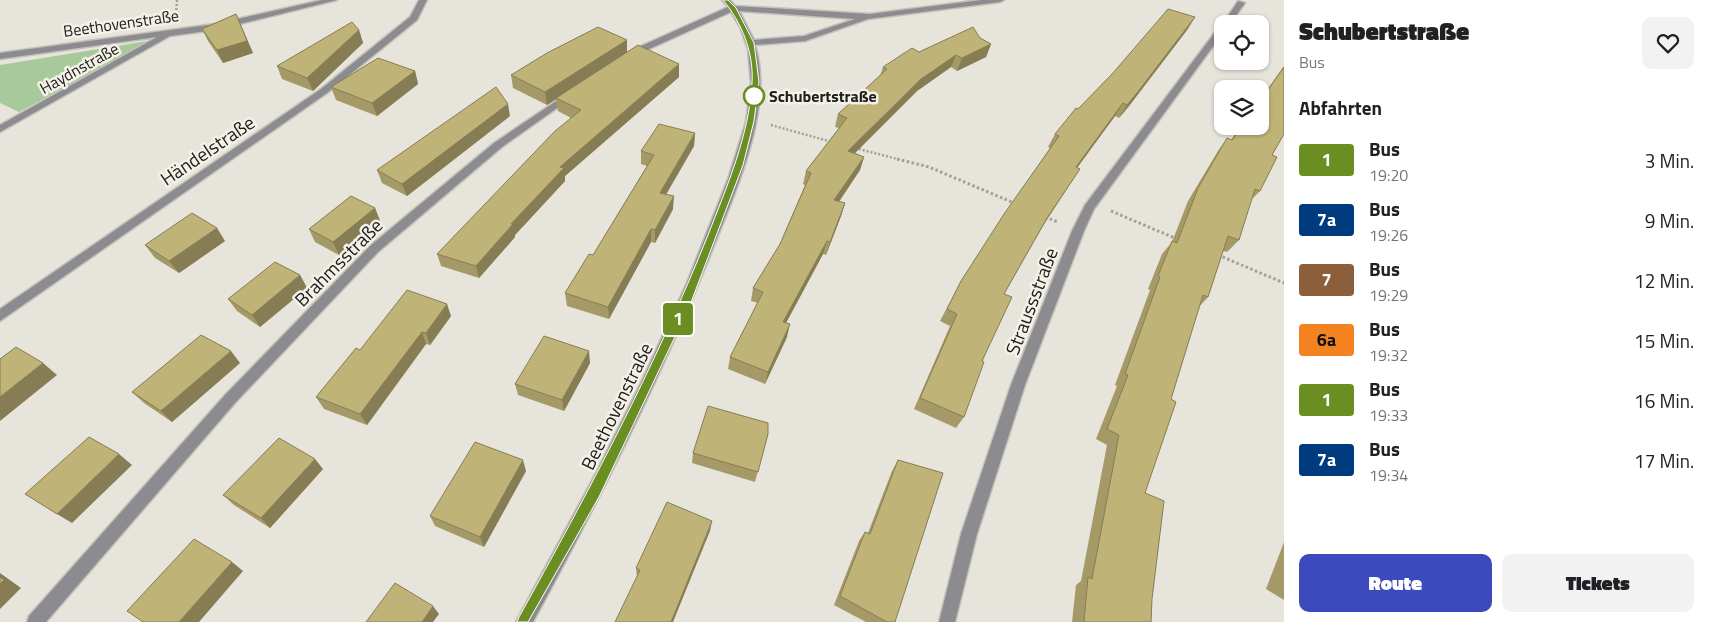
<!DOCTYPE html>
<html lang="de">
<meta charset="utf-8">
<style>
:root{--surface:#fff;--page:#f2f2f2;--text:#202124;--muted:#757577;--accent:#3d4abe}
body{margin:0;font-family:"Titillium Web",sans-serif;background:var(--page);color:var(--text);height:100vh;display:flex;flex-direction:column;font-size:19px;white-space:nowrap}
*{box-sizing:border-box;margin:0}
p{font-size:16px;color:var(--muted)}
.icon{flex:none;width:28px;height:28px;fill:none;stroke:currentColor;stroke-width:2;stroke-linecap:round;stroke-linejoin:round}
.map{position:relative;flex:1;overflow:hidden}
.side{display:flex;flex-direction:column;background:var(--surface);width:425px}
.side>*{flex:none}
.badge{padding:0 10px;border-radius:4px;font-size:18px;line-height:32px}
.tools{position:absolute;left:1214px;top:15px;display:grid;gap:10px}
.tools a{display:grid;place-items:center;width:55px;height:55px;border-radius:10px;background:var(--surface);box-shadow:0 1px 4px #0004;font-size:25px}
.map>.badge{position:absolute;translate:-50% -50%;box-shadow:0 0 0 2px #fff}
h2{padding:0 15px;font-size:19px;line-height:45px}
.round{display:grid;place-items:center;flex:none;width:52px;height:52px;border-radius:10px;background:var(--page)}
.head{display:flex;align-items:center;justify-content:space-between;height:85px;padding:0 15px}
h1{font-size:24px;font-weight:800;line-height:38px}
.cta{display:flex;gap:10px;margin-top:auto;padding:10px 15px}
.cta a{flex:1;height:58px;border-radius:10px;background:var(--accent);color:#fff;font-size:20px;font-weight:800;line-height:58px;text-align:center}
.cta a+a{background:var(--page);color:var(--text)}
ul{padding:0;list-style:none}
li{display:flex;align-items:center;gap:15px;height:60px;padding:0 15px}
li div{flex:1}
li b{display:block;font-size:19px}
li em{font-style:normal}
li .badge{min-width:55px;font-weight:700;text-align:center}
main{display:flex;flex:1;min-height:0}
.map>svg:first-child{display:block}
.green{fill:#a7c99b}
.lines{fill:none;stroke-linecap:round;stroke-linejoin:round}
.minor-casing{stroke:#c3c1b9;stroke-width:3}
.path-far1{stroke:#a2a099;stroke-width:2.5;stroke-dasharray:2 2;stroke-linecap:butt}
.path{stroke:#a2a099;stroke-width:3;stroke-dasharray:2.5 2.5;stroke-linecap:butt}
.minor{fill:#8c8c90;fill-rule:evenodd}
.wall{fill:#a59a67}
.shaded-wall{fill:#867d54}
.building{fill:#c0b378;stroke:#867d54}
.line{fill:#6b8e23;stroke:#fff}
.stop-dot{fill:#fff;stroke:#6b8e23;stroke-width:2.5}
.labels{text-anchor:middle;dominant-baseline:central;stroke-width:5;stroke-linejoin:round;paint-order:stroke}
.far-street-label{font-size:16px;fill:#21201d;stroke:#f3f1e8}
.far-stop-label{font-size:16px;font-weight:bold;fill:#21201d;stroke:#f3f1e8;text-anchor:start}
.street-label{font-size:19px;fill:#21201d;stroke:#f3f1e8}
</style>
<main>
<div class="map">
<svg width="1284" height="622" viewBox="0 0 1284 622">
<rect width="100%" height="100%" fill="#e6e4db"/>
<!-- green -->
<path class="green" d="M154,40L19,112L0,103V65Z"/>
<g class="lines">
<!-- minor casing -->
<g class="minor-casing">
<g id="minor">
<path d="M322,0H337L215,30L170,36L0,132V125L157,37L0,59V53L215,24Z"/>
<path d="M419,0H427L417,20L327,93L0,321V309L321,89L410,17Z"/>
<path d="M722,0H730L735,6L870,14L981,0H1004L1000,2L868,19L805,41L755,45C775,109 734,194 711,253C660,380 598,502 533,622H516L595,475L641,383L686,285L728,179L746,122L751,83L748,49L740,27L731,12L647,50L630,60L626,57L641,46L728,7ZM739,11L855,19L804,36L754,40Z"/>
<path d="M1238,1L1245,3L1230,24L1222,25Z"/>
<path d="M1219,27H1222V34L1094,209L1084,231L1025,385L977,534L955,622H939L961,534L1011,385L1072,231L1085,205Z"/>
<path d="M571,91L574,92V96L502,147L378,252L235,403L46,622H27L29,616L225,395L370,246L494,143Z"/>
</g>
</g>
<!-- path-far1 -->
<g class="path-far1">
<path d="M176,14L177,0"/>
<path d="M771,125L832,142"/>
<path d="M855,148L901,160"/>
</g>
<!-- path -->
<g class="path">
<path d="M897,159L929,167L1014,203"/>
<path d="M1111,211L1177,239"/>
<path d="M1045,217L1058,222"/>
<path d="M1218,255L1284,283"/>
</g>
<!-- minor -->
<use href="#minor" class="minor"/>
</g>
<!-- wall -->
<g class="wall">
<path d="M236,14L253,53L223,63L208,41L202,29Z"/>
<path d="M1195,17L1187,30L1129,106L1119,118L1115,116L1077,168L1080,169L1043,226L1004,294L964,417L956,428L914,409L950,326L940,321L961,281L1050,148L1048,147L1055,134L1078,109Z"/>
<path d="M359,30L363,43L313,91L282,79L277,66Z"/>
<path d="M980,38L991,44L986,57L957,71L951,67L917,91L855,153L864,157L860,170L839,202L845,203L841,216L826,255L823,254L786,323L787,337L765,384L728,369L730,357L758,303L751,301L753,288L780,244L805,185L803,184L806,171L839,128L835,127L838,114L880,76L883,67L919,52Z"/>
<path d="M627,40V52L679,64V77L565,176V181L515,235V237L479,278L441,266L437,254L571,118L558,111L556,99L547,105L513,88L511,75Z"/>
<path d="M1284,66V134L1272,155L1260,191L1251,200L1239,240L1227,252L1223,251L1208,297L1199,307L1171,399L1145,493L1152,599L1151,622H1072L1076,585L1081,581L1107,445L1096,439L1117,386L1115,385L1150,290L1148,289L1162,254L1172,242L1188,201L1218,151L1227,138L1231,140L1241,126H1260V100Z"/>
<path d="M415,71L418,84L377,116L336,100L331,87Z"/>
<path d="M510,116L407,196L382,183L377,170Z"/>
<path d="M695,133L694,146L666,194L673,209L655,243L651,242L609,319L567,306L565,293L593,255L647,166L641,164V151Z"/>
<path d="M375,208L380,221L339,255L315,242L309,229Z"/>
<path d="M225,241L179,273L155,258L145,245Z"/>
<path d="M300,275L307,288L260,327L237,311L228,299Z"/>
<path d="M451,316L430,345L426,344L367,425L324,409L316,397L360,350Z"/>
<path d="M240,363L172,422L144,403L132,392Z"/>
<path d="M590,363L564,411L518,395L515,384Z"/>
<path d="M768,434L755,482L692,463L693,453Z"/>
<path d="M898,460L895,622H866L834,605L859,541L865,532L868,533L892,471Z"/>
<path d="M323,469L270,528L234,505L223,495Z"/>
<path d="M526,471L484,547L435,526L430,516Z"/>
<path d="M710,531L637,577L636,568Z"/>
<path d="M1284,542V600L1266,589Z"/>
</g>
<!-- shaded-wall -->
<g class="shaded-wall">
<path d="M236,14L253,53L223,63L217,50Z"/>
<path d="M1195,17L1187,30L1129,106L1119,118L1127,105Z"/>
<path d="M359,30L363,43L313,91L307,78Z"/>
<path d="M627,40V53L547,105L545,92Z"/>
<path d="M991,44L986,57L957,71L962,58Z"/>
<path d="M956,55L951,67L917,91L844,164L848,151L921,79Z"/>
<path d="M679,64V77L565,176V181L515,235V237L479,278L476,266L560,167Z"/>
<path d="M415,71L418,84L377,116L372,103Z"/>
<path d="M1123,103L1115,116L1068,180L1076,167Z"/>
<path d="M508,104L510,116L407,196L402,184Z"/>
<path d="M695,133L694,146L660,205V193Z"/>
<path d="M864,157L860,170L831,213L834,200Z"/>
<path d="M674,196L673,209L655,243V230Z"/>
<path d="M845,203L841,216L826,255L830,242Z"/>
<path d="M375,208L380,221L339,255L333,242Z"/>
<path d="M217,228L225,241L179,273L169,261Z"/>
<path d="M651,229V242L609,319L608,307Z"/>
<path d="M827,241L823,254L780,334L783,322Z"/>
<path d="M300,275L307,288L260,327L252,315Z"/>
<path d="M447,304L451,316L430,345L426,333Z"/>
<path d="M790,324L787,337L765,384L768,372Z"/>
<path d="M422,332L426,344L367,425L360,414Z"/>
<path d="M231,351L240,363L172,422L161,411Z"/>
<path d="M589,351L590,363L564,411L562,400Z"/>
<path d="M43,363L57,375L0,421V397Z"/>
<path d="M119,454L132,465L72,523L57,514Z"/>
<path d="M315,459L323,469L270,528L261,518Z"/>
<path d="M523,460L526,471L484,547L480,537Z"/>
<path d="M712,521L710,531L673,622H671Z"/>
<path d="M232,562L243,571L199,622H179Z"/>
<path d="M0,573L21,588L0,609Z"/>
<path d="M433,606L439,614L433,622H422Z"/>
</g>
<!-- building -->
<g class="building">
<path d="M1168,9L1195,17L1137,93L1127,105L1123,103L1076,167L1080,169L1047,218L1004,294L1012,297L982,361L984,362L964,417L920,398L957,314L947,309L961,281L1004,214L1059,136L1055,134L1076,108L1078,109L1113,73Z"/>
<path d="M236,14L247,41L217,50L202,29Z"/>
<path d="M352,22L359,30L307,78L277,66Z"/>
<path d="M598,27L627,40L545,92L511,75L547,53Z"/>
<path d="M973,27L980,38L991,44L962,58L956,55L921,79L848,151L864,157L834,200L845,203L830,242L827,241L783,322L790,324L768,372L730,357L763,292L753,288L780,244L811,173L806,171L847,118L838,114L887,69L883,67L912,48L919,52Z"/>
<path d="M638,45L679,64L560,167L564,168L511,224H513L476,266L437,254L555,131L581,110L556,98Z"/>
<path d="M378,58L415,71L372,103L331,87Z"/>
<path d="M1284,67V134L1272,155L1277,157L1260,191L1255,189L1239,240L1228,236L1208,297L1203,295L1171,399L1176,402L1145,493L1164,501L1152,599L1151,622H1084L1088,577L1092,579L1119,435L1107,429L1128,375L1125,374L1160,277L1158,276L1172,241L1177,243L1198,188L1227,138L1232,140L1242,126H1260V101Z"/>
<path d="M496,87L508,104L402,184L377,170Z"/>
<path d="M659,124L695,133L660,193L674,196L655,230L651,229L608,307L565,293L589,254L593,255L654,155L641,151Z"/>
<path d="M351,196L375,208L333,242L309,229Z"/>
<path d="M192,213L217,228L169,261L145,245Z"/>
<path d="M275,262L300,275L252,315L228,299Z"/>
<path d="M407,290L447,304L426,333L422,332L360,414L316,397L356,348L360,350Z"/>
<path d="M201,335L231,351L161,411L132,392Z"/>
<path d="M544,336L589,351L562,400L515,384Z"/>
<path d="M16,347L43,363L0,397V359Z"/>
<path d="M708,406L768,423V434L758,472L693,453Z"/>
<path d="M89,437L119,454L57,514L25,494Z"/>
<path d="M279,438L315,459L261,518L223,495Z"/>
<path d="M475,442L523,460L480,537L430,516Z"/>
<path d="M898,460L943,473L895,622H887L840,596L865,532L870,534Z"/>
<path d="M667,502L712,521L671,622H615L640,570L636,568Z"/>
<path d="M194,539L232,562L179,622H143L127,611Z"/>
<path d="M0,577L4,580L0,584Z"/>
<path d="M395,583L433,606L422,622H366Z"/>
</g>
<!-- line -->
<path class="line" d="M723,0H728L736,8L754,43L759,82L754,121L743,165L690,305L599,497L528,622H517L519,617C588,493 655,367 708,235C727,186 749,136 752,83C754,53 742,23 723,0Z"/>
<!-- markers -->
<circle class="stop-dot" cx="754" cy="96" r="10"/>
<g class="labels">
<!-- far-street labels -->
<g class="far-street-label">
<text transform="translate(121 23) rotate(-8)">Beethovenstraße</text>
<text transform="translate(79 68) rotate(-29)">Haydnstraße</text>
</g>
<!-- far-stop labels -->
<g class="far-stop-label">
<text x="769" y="96">Schubertstraße</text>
</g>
<!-- street labels -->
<g class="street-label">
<text transform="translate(207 150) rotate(-34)">Händelstraße</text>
<text transform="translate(338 262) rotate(-45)">Brahmsstraße</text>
<text transform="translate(1031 301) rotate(-69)">Straussstraße</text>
<text transform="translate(616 406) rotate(-64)">Beethovenstraße</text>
</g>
</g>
</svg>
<div class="tools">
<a><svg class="icon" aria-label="locate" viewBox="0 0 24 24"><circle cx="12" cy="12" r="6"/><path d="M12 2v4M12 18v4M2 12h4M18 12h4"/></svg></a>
<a><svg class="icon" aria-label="layers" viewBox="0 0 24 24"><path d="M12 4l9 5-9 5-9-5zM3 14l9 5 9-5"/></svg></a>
</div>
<b class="badge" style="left:678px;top:319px;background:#6b8e23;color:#fff">1</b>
</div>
<section class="side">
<div class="head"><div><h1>Schubertstraße</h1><p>Bus</p></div><a class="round"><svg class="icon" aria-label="heart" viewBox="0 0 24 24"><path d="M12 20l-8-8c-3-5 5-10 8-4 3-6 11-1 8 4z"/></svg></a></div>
<h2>Abfahrten</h2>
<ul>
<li><span class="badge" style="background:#6b8e23;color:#fff">1</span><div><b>Bus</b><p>19:20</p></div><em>3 Min.</em></li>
<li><span class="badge" style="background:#003b80;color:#fff">7a</span><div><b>Bus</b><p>19:26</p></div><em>9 Min.</em></li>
<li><span class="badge" style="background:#8b5e3c;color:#fff">7</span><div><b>Bus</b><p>19:29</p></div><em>12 Min.</em></li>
<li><span class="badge" style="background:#f58220;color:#111">6a</span><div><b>Bus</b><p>19:32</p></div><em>15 Min.</em></li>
<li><span class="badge" style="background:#6b8e23;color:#fff">1</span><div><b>Bus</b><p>19:33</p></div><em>16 Min.</em></li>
<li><span class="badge" style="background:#003b80;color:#fff">7a</span><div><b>Bus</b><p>19:34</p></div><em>17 Min.</em></li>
</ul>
<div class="cta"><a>Route</a><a>Tickets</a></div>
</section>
</main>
